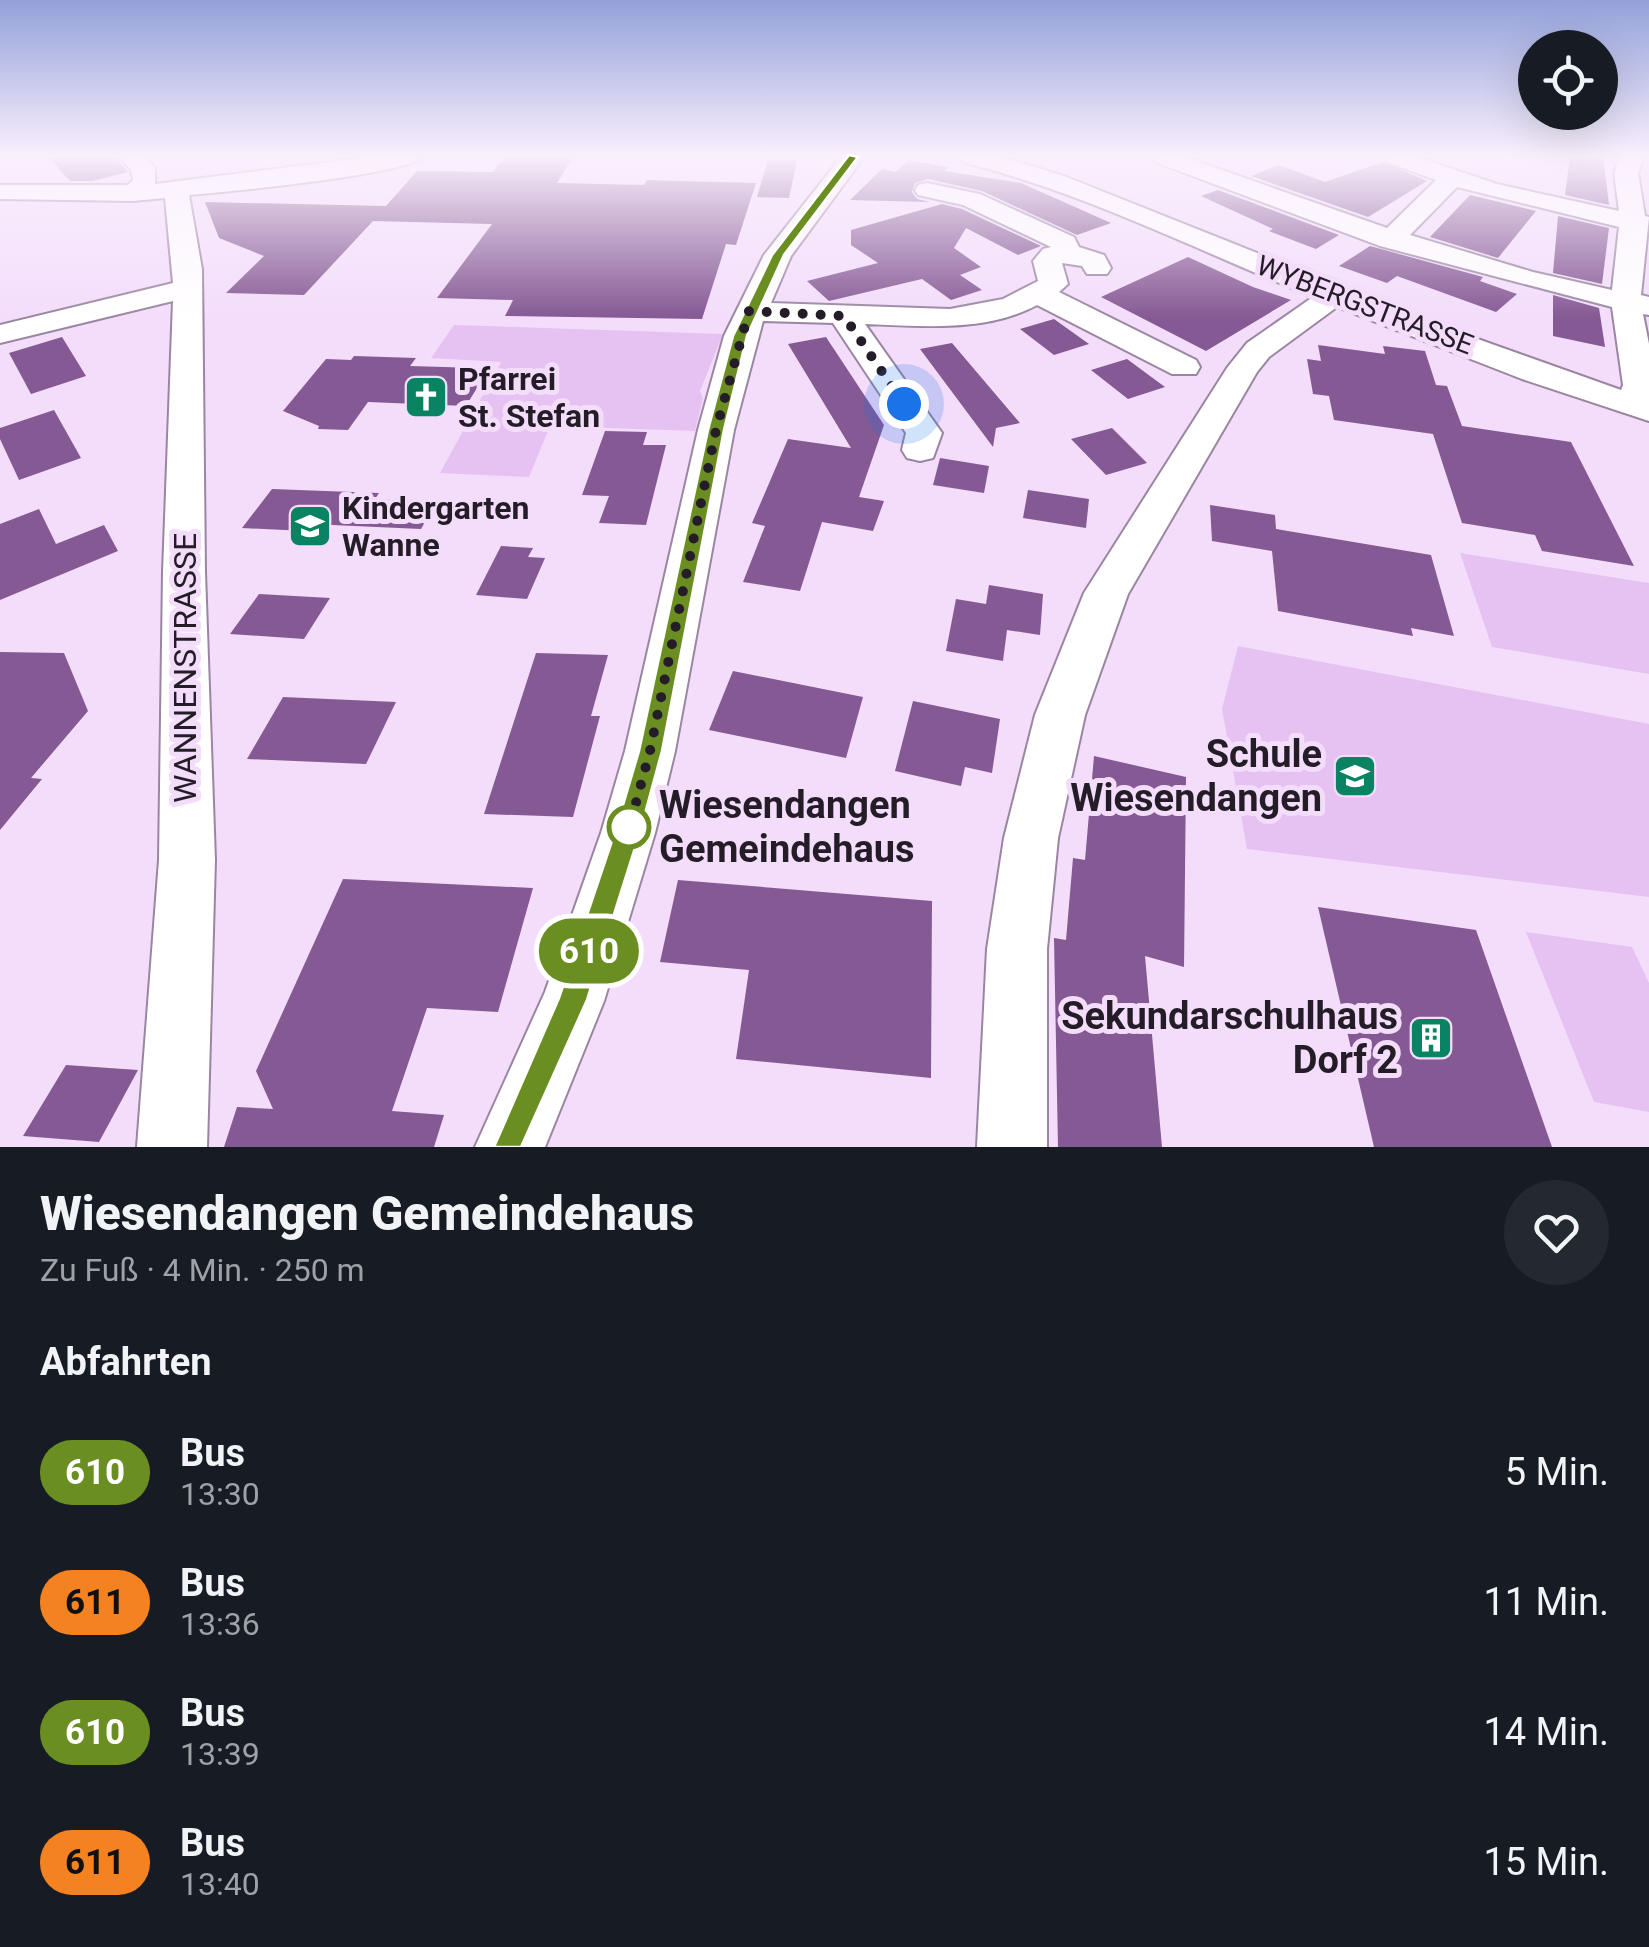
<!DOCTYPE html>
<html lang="de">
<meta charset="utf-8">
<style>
:root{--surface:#171b24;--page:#242831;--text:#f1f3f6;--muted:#9ea1a6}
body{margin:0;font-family:Roboto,sans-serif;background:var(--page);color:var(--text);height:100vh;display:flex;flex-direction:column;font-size:38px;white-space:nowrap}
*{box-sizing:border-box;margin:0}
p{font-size:32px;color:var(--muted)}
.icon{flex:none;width:55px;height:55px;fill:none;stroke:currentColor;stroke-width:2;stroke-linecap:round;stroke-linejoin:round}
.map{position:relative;height:1147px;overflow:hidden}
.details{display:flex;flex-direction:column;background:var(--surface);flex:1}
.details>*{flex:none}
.badge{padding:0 20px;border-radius:32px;font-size:35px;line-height:65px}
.controls{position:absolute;left:1518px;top:30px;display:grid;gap:20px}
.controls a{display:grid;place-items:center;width:100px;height:100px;border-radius:50%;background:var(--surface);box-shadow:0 10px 40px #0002;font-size:50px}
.you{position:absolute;width:50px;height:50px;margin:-25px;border:8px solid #fff;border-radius:50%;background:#1a73e8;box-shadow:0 0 0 15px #1a73e833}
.map>.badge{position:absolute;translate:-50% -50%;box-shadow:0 0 0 5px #fff}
h2{padding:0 40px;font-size:38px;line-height:90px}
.round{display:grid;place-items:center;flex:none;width:105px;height:105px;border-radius:52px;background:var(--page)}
.headline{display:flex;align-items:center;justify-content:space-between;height:170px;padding:0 40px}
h1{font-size:48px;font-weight:800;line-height:75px}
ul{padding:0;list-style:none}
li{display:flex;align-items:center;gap:30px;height:130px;padding:0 40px}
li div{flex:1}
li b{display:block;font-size:38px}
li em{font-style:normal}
li .badge{min-width:110px;font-weight:700;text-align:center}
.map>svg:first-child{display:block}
.green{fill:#e6c2f2}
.building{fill:#855994}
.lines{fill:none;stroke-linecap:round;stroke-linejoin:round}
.minor-casing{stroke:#9a86a1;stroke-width:4}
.minor{fill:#fff;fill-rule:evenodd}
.line{fill:#6b8e23;stroke:#fff;stroke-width:2.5}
.walk{stroke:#241c27;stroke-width:10;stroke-dasharray:0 18}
.stop-dot{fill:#fff;stroke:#6b8e23;stroke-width:5}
.labels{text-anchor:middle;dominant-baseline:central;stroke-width:10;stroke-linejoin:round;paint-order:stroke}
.far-street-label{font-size:28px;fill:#241c27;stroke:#f3ddfb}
.poi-label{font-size:32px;font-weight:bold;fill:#241c27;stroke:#f3ddfb;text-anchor:start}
.street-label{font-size:32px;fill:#241c27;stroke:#f3ddfb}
.near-poi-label{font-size:38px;font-weight:bold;fill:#241c27;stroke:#f3ddfb;text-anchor:end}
.near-stop-label{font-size:38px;font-weight:bold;fill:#241c27;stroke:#f3ddfb;text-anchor:start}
</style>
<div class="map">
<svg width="1649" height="1147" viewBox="0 0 1649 1147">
<rect width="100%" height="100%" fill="#f3ddfb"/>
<!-- green -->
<g class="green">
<path d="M454,325L723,334L700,391L703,398L695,431L550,426L529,477L440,473L501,362L431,358Z"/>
<path d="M1460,553L1649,583V674L1492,647Z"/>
<path d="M1238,646L1649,724V897L1247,849L1222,709Z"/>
<path d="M1526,932L1632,947L1649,983V1112L1594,1102Z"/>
</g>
<!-- building -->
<g class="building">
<path d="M48,157H115L128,172L92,181H70Z"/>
<path d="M504,157H573L557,183L644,185L647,180L756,183L736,245L726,244L702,319L505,316L513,300L437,298L492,224L373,221L304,295L226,293L264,256L219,238L205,202L386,206L417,171L493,172Z"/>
<path d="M1570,157H1603L1609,205L1565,195Z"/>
<path d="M768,160H797L789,198L757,197Z"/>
<path d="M908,160L948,167L944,171L1021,183L1111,223L1077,235L982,191L928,179L915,183L912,192L917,199L930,202L850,200L882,169L896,172Z"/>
<path d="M1383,162L1427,181L1368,217L1251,176L1279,165L1325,182Z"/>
<path d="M1218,190L1339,235L1316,249L1269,231L1273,229L1201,196Z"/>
<path d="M1470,195L1536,211L1498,258L1430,237Z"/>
<path d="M942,204L962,209L1041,246L1018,255L966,228L954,248L981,267L960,275L982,290L951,300L922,279L829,301L807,281L878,263L851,245V230Z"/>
<path d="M1558,216L1609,228L1602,284L1553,273Z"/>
<path d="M1370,246L1483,277L1480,281L1517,294L1496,312L1397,276L1387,283L1339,266Z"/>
<path d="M1188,257L1253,287L1291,300L1206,351L1101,297Z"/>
<path d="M1553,295L1599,308L1605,347L1553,336Z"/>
<path d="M1054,319L1089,344L1054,355L1020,329Z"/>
<path d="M62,337L86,376L31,394L9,353Z"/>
<path d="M826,337L884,425L859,497L884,501L873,531L822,522L800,591L743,582L765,526L752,523L788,439L851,448L788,344Z"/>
<path d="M952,343L1020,423L996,428L993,447L920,349Z"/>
<path d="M1318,345L1385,354L1383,346L1425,351L1436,385L1447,386L1462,426L1571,442L1634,566L1542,551L1535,535L1462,523L1433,434L1334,420L1329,396L1313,394L1307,359L1321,361Z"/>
<path d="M354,356L416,358L410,366L477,368L472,377L483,378L466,406L368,402L348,430L318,429L319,426L283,411L326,359L351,360Z"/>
<path d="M1127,359L1165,387L1128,399L1091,370Z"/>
<path d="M54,410L81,458L19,480L0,439V428Z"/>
<path d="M1112,428L1147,463L1106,475L1071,439Z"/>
<path d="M605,431L647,432L643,445H666L646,525L599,523L609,496L582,495Z"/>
<path d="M940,458L989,466L984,493L933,485Z"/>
<path d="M272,489L379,493L375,499L437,501L421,529L310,524L305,531L242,528Z"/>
<path d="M1028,490L1089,499L1086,528L1023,518Z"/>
<path d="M1210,505L1275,515L1276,529L1431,555L1454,636L1411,628L1413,636L1278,611L1272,551L1212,541Z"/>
<path d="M39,509L56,544L104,525L118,551L0,600V524Z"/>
<path d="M501,546L533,548L528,557L545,558L527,599L476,595Z"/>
<path d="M989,585L1043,594L1040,635L1007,630L1003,661L946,651L956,599L986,604Z"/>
<path d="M259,594L330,598L304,639L230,634Z"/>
<path d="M0,652L64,653L88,711L31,778L42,779L0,830Z"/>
<path d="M536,653L608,655L591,716H600L573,817L484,814Z"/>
<path d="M733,671L863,697L846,758L709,730Z"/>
<path d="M283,697L396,702L366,764L247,759Z"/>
<path d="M913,701L1000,719L992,773L965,767L961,786L895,771Z"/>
<path d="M1094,756L1186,777L1184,967L1145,956L1162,1147H1058L1054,938L1066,940L1073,858L1085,860Z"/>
<path d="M343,879L533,888L498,1012L427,1008L392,1111L444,1115L434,1147H224L237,1107L273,1109L256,1071Z"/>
<path d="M678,880L932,901L931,1078L736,1059L749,970L660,962Z"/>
<path d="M1318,907L1476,930L1552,1147H1374Z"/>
<path d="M66,1065L138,1070L99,1142L23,1136Z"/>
</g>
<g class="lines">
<!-- minor casing -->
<g class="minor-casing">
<g id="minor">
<path d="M119,157H144L155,168V184L369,157H423C405,175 225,192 189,195L202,269L205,572L215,860L207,1147H137L159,860L163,572L173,301L0,343V325L173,283L165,198L133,201L0,199V185H128L133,180L131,170Z"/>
<path d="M841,157H864L791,256L771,303L950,309L1003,299L1038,281L1033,261L1043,249L1051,247L963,205L918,195L915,190L918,185L927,183L980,194L1074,237L1079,247L1104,255L1111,268L1107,274H1087L1082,266L1062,263L1068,284L1059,292L1196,360L1200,367L1196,374H1172L1037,305C985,333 922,326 865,324L942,433L933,458L920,461L907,458L902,450L906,433L833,323L763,321L734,430L675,751L655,833L604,1001L545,1147H475L545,992L601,833L625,751L698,430L724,336L764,255Z"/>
<path d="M959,157H1002L1064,176L1430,322L1621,390L1623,385L1612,307L1380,246L1155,162L1152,157H1185L1387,228L1436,180L1387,162L1384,157H1417L1497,184L1619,211L1614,173L1620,157H1644L1638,173L1645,216L1649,217L1641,295L1649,297V315L1643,314L1649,344V421L1522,379L1337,307L1269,357L1257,372L1128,594L1085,715L1058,838L1047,949V1147H977L987,949L1004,838L1035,715L1084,593L1227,368L1247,343L1313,297C1197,250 1083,192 962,162ZM1457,187L1619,227L1612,290L1533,272L1410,235Z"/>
</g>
</g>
<!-- minor -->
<use href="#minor" class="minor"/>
</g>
<!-- sky -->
<linearGradient id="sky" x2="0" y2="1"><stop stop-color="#93a1da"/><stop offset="0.49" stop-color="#faf0fd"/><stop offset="1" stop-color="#faf0fd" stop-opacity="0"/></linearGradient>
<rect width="1649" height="318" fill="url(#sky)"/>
<!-- line -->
<path class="line" d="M849,155L858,157L784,255L747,336L724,430L662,751L640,832L587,1000L521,1147H494L559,998L615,832L639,751L708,430L733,336L772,255Z"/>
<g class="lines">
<!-- walk -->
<path class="walk" d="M629,827L628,832L650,751L716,430L749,311L844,316L904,404"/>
</g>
<!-- icons -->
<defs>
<g id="church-square" transform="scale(2.25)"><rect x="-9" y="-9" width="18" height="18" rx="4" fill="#0a8362" stroke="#f3ddfb"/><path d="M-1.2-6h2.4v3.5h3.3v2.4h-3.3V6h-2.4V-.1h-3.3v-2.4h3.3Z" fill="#fff"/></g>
<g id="school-square" transform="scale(2.25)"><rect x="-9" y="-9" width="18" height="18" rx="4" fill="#0a8362" stroke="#f3ddfb"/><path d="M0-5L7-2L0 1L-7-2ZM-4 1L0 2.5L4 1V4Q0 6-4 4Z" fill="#fff"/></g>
<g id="building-square" transform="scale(2.25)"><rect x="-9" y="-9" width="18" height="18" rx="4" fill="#0a8362" stroke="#f3ddfb"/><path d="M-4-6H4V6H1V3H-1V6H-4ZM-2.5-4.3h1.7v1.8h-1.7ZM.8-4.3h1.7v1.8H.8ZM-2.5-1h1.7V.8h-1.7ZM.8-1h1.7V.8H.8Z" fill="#fff"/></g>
</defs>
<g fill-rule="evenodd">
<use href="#church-square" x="426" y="397"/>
<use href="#school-square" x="310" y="526"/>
<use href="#school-square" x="1355" y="776"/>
<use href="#building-square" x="1431" y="1038"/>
</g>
<!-- markers -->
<circle class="stop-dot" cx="629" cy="827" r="20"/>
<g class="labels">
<!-- far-street labels -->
<g class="far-street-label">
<text transform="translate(1365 305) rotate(21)">WYBERGSTRASSE</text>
</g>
<!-- poi labels -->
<g class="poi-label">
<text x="458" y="379">Pfarrei<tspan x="458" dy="37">St. Stefan</tspan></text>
<text x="342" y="508">Kindergarten<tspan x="342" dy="37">Wanne</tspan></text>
</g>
<!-- street labels -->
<g class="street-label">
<text transform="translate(185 668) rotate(-90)">WANNENSTRASSE</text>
</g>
<!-- near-poi labels -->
<g class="near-poi-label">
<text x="1322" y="754">Schule<tspan x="1322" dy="44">Wiesendangen</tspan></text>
<text x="1398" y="1016">Sekundarschulhaus<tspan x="1398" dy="44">Dorf 2</tspan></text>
</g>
<!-- near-stop labels -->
<g class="near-stop-label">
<text x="659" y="805">Wiesendangen<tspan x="659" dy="44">Gemeindehaus</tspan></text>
</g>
</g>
</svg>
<div class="controls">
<a><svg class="icon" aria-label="locate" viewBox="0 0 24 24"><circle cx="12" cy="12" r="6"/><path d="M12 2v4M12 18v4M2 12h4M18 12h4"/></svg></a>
</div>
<div class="you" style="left:904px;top:404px"></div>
<b class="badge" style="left:589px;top:951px;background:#6b8e23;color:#fff">610</b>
</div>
<section class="details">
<div class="headline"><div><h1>Wiesendangen Gemeindehaus</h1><p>Zu Fuß · 4 Min. · 250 m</p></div><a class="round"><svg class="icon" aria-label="heart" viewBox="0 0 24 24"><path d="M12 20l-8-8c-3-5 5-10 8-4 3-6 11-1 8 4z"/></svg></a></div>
<h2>Abfahrten</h2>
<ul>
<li><span class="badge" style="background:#6b8e23;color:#fff">610</span><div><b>Bus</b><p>13:30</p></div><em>5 Min.</em></li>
<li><span class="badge" style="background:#f58220;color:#111">611</span><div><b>Bus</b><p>13:36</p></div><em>11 Min.</em></li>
<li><span class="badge" style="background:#6b8e23;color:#fff">610</span><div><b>Bus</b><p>13:39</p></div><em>14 Min.</em></li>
<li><span class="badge" style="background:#f58220;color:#111">611</span><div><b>Bus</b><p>13:40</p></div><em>15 Min.</em></li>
</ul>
</section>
